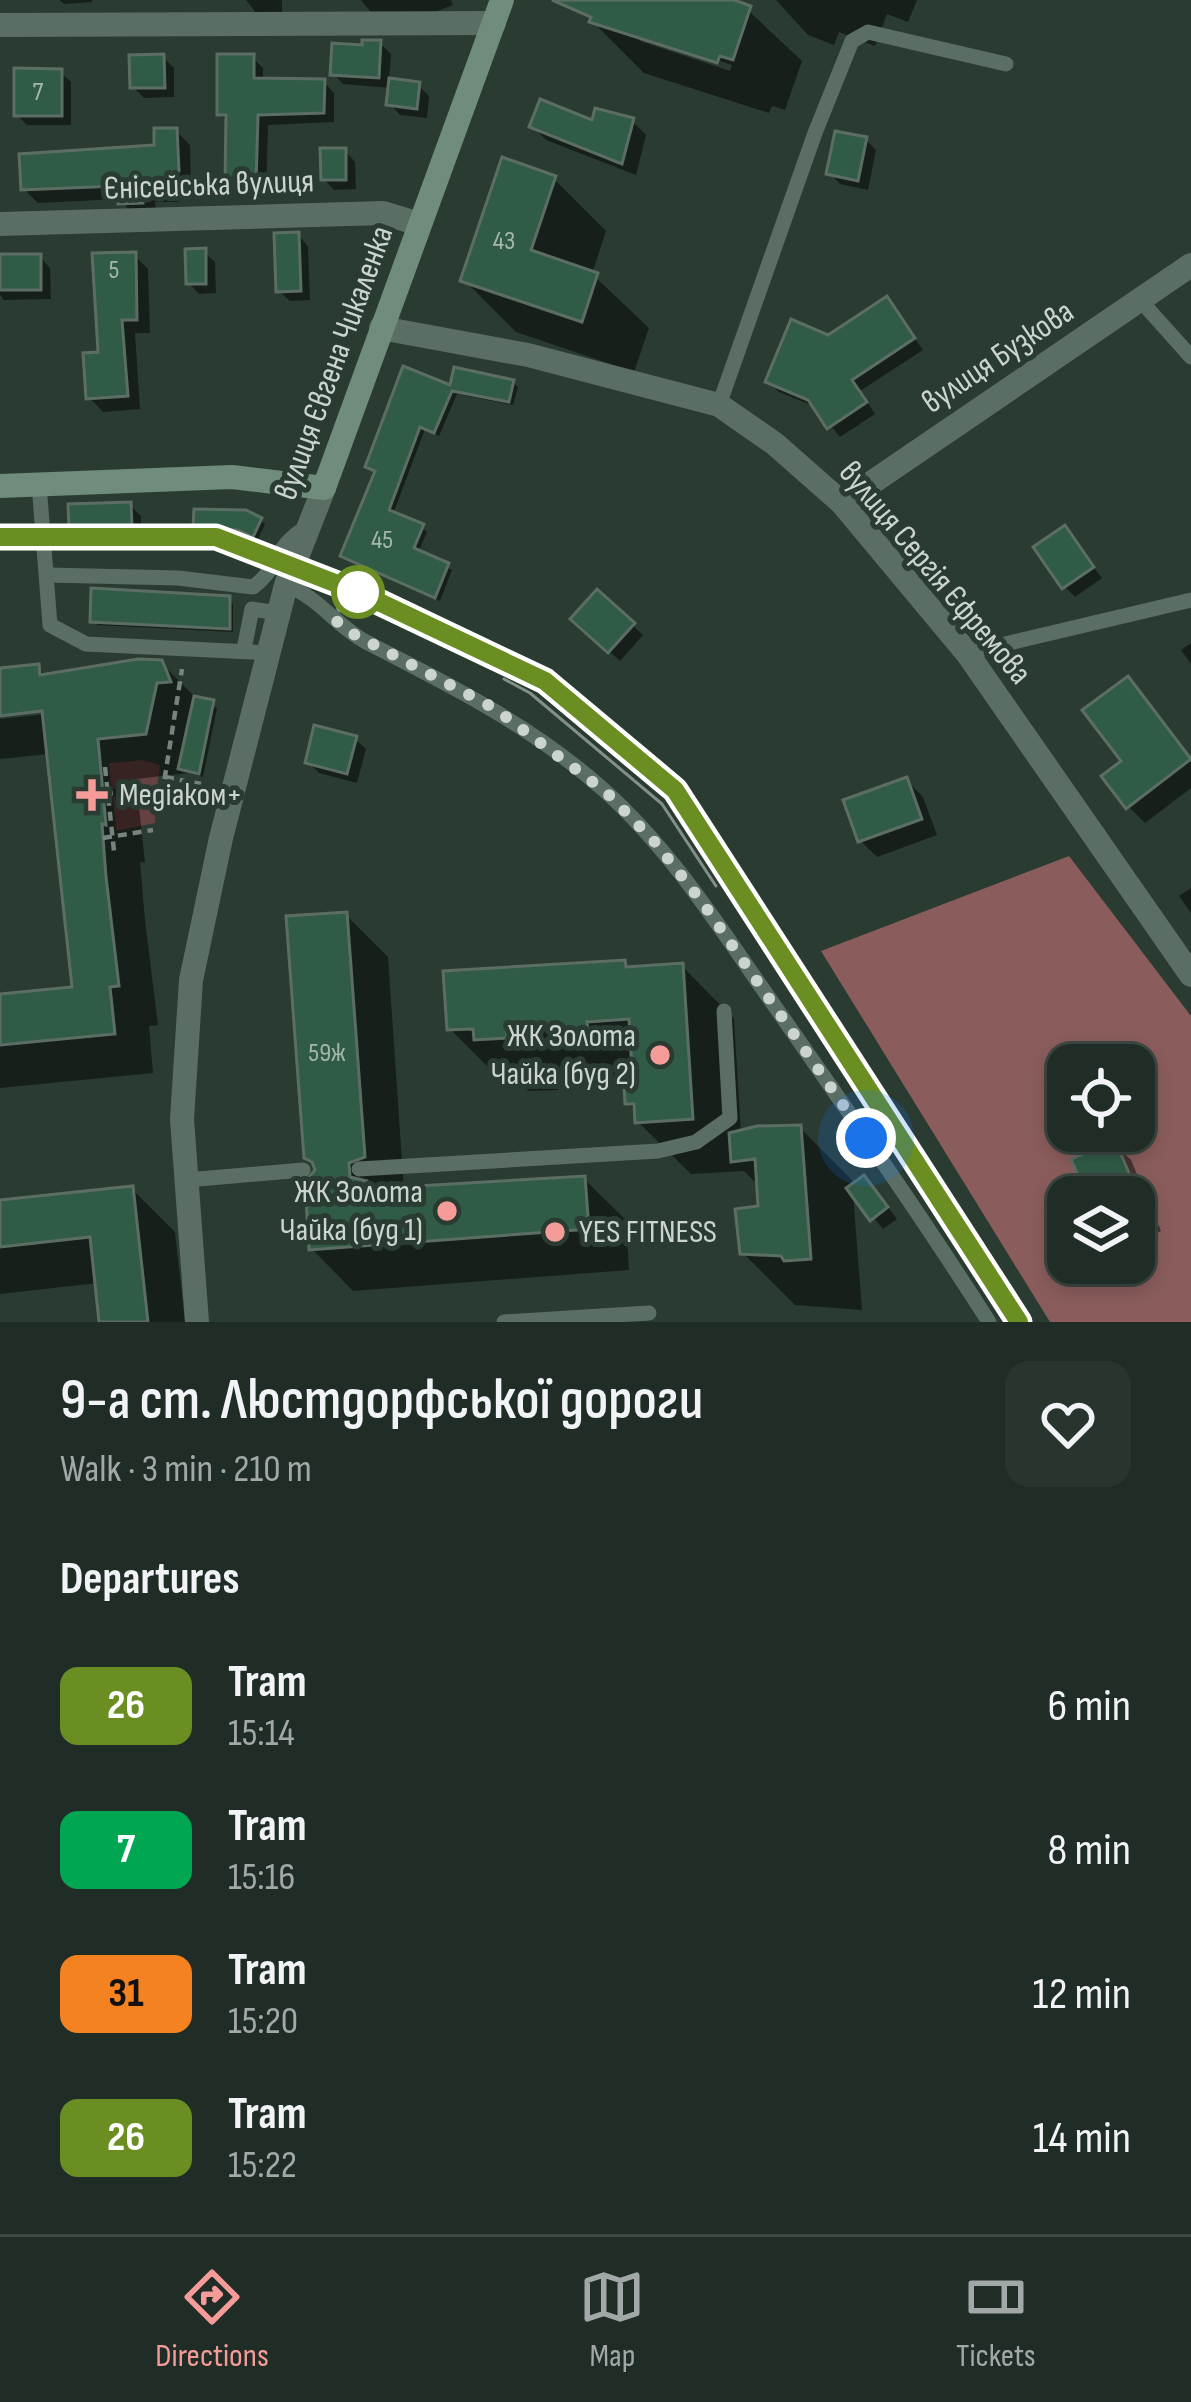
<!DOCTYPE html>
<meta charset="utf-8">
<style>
:root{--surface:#202c26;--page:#28342e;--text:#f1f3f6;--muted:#a2a7a7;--line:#3d4843;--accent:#f59b98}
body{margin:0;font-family:"Sofia Sans Condensed",sans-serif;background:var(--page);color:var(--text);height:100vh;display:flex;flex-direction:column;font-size:45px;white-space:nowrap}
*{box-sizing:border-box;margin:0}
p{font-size:39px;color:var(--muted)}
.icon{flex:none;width:66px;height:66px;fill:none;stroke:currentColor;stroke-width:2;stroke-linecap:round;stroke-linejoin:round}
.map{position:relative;height:1322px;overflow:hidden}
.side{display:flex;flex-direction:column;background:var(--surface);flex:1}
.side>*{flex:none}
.badge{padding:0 24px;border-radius:18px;font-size:42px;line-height:78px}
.buttons{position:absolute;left:1047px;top:1044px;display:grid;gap:24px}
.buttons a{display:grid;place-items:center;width:108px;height:108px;border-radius:24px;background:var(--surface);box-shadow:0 6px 18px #0003,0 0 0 3px var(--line);font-size:60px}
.you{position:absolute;width:60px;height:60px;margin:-30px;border:9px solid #fff;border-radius:50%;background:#1a73e8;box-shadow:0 0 0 18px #1a73e833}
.map>.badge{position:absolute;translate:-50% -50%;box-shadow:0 0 0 6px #fff}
h2{padding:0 60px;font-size:45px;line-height:108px}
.round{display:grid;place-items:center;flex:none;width:126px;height:126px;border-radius:24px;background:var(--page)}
.headline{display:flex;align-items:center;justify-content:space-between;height:204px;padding:0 60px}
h1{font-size:57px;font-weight:600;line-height:90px}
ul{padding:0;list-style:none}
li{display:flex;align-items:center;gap:36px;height:144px;padding:0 60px}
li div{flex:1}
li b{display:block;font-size:45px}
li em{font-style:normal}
li .badge{min-width:132px;font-weight:700;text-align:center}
.menu{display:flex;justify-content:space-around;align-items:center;height:168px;border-top:3px solid var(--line);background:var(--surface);font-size:33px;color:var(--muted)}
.menu a{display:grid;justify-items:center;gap:6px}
.menu .selected{color:var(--accent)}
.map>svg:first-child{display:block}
.green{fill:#654241}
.forest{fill:#8a5d5c;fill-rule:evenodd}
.shadow{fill:#0007;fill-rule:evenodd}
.building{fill:#305b47;stroke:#5c6e64;stroke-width:3}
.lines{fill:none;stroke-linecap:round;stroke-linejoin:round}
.path{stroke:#77847d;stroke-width:4.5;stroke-dasharray:9 6;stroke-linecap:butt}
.lane{stroke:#5b6e64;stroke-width:15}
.street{stroke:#5b6e64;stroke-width:24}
.secondary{stroke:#6f8c7d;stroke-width:24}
.tram{stroke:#838f89;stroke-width:3}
.line-casing{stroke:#fff;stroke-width:27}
.line{stroke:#6b8e23;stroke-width:18}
.walk{stroke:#cbd4cf;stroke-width:12;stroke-dasharray:0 21.6}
.stop-dot{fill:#fff;stroke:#6b8e23;stroke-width:6}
.poi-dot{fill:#f59b98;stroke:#2a3b32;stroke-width:4.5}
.labels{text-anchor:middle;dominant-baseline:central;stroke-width:10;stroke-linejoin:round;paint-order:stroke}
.number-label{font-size:27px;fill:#a4b6ad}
.street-label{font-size:33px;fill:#cbd4cf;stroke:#2a3b32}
.poi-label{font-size:33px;fill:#cbd4cf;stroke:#2a3b32;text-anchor:start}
</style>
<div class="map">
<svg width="1191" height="1322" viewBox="0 0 1191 1322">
<rect width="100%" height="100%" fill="#2a3b32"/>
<!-- green -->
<g class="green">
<path d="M143,760L160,765L157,789L143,785L111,789L109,763Z"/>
<path d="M143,794L156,798L155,823L116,831L113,797Z"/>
</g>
<!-- forest -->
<path class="forest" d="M1069,856L1191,1016V1322H1050L821,951ZM1068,1065H1134V1131H1068ZM1068,1197H1134V1263H1068Z"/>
<!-- shadow -->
<g class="shadow">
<path d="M60,0H92V2L64,4Z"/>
<path d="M246,0H282V14H257Z"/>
<path d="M361,0H451L453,5L435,12L374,16Z"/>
<path d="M587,0H737L802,61L785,110L772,106L769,113L644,73L583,12ZM640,35L732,65L730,71L640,41Z"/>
<path d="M776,0H917L908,22L887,14L875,46L839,32L834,45L808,35Z"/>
<path d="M380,43L391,54L389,81L418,85L429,96L427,118L400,115L390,104L391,88L343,84L333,73L365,48Z"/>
<path d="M163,57L174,68V97L144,98L133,87Z"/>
<path d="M252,57L263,68V81L324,82L334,93V122L268,125L266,194L239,193L228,182L229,123L220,114Z"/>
<path d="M60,72L71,82V125H27L17,115Z"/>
<path d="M632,121L646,135L636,175L546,140L532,126Z"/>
<path d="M176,131L190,145L191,186L178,202H155L156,216L134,217L121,199L38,203L24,189L157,148Z"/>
<path d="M865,139L876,150L868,190L840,184L830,173Z"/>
<path d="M345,151L355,162L356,189L334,190L324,179Z"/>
<path d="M554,179L606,231L592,274L649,328L634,372L516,332L464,280Z"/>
<path d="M298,235L308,246L310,300L290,301L279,291Z"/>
<path d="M204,252L215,262L216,293L199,294L189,283Z"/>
<path d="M134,255L148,269L150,333H135L140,409L103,412L89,397Z"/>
<path d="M0,257H40L50,268L51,299L4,300L0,295Z"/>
<path d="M887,300L923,350L860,391L875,414L840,437L816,407L779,392L768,381Z"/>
<path d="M513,382L518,387L513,405L457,394L439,436L425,429L393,514L422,527L427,532L418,553L452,570L440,601L348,560L344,555L377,472L369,466L452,389Z"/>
<path d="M130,505L141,516V537L82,538L72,528Z"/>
<path d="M260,520L265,524L258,539L244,533L201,531L196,527Z"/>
<path d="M1064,529L1102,578L1075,597L1065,587Z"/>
<path d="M597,593L643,635L620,661L574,619Z"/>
<path d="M229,599L233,604V632L98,625L93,621Z"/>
<path d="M1191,643V664L1181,650Z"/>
<path d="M161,663L198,700L217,708L203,777L188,773L136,779L145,863L140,862L145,920L158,1025L149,1026L153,1073L0,1088V997L75,989L49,754L0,759V719L57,713L56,707L0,713V671L38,667L47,677Z"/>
<path d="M1127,680L1191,758V788L1145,823L1129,807L1125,762Z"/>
<path d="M355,739L366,749L357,783L319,773L308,762Z"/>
<path d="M906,780L923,797L937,835L877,857L860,840Z"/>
<path d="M1191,888V913L1179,896Z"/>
<path d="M346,915L388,957L404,1190L584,1179L626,1220L629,1270L353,1291L312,1249L317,1167L307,1157Z"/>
<path d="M624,963L630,969L682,966L734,1019L741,1133L800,1128L852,1180L853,1187L874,1189L897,1219L883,1229L853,1193L862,1310L795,1305L743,1253L762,1209L760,1187L744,1171L691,1174L638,1122V1113L628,1103L627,1085L611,1086L600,1075L557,1078L558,1090L529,1091L518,1080L502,1081L450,1029Z"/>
<path d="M1115,1144L1131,1160L1161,1231L1134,1243V1197H1090Z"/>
<path d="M132,1189L175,1232L185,1322H102L98,1283L0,1294V1203Z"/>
</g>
<!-- building -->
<g class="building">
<path d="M552,0H734L751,6L733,60L720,56L717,63L589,22L591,17Z"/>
<path d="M362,40H381L379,78L330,75L332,43L362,45Z"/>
<path d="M164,54L165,88H130L129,55Z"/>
<path d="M217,54H254V78L325,79L324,113L258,115L256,185L225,184L226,115H217Z"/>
<path d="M14,68L62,69V116H14Z"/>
<path d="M389,78L420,82L417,109L386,105Z"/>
<path d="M540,99L592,120L595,108L634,118L622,164L529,127Z"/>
<path d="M154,128H177L179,171L163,189L143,190V203L118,204L117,186L21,190L19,154L154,145Z"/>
<path d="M835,131L867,137L858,181L826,174Z"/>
<path d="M320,148H346V180H321Z"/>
<path d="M502,157L556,176L531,250L598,273L582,322L460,281Z"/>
<path d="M299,232L301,291L276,292L274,233Z"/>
<path d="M206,248V284H186L185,249Z"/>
<path d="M136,252L137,320H122L128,396L86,399L83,353L98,352L92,253Z"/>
<rect x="0" y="254" width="41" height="36"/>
<path d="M887,296L915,338L852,380L867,402L827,429L808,400L765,382L791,319L828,335Z"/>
<path d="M403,366L450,385L454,367L514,380L509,402L452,391L434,433L420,427L389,510L424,524L414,548L449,563L435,598L340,556L375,471L365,467Z"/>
<path d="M131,502L132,527L69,529L68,504Z"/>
<path d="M194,509L246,510L262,518L253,537L237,530L193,528Z"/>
<path d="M1065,525L1094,567L1062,589L1033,547Z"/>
<path d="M91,588L230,596V629L90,622Z"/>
<path d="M597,589L635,623L608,653L570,619Z"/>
<path d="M138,659L162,660L171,682L157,683L146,734L98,739L106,825L102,824L106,877L119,986L110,987L115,1034L0,1045V994L72,987L42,711L0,716V668L39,664L40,675Z"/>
<path d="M1128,676L1191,759L1126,809L1101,776L1121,761L1082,710Z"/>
<path d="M194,696L214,700L199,774L178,769Z"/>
<path d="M314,725L357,736L347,774L305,763Z"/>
<path d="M907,777L922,819L858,842L843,800Z"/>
<path d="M347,912L365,1157L349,1163L350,1177L367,1181V1189L585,1176L589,1229L309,1250L305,1182L315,1170L312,1162L304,1158L286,916Z"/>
<path d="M625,960L626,967L683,963L693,1119L635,1123L634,1104H625L623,1070H632L629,1019L587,1022L588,1033L556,1035L555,1024L506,1027L507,1038L474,1040L473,1029L447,1030L443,971Z"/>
<path d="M801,1125L811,1259L784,1261L781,1256L740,1254L735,1209L758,1206L755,1159L731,1162L729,1133L757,1126Z"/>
<path d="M1115,1140L1139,1197H1087L1071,1159Z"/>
<path d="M864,1175L888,1207L870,1221L846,1188Z"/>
<path d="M133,1186L148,1322H99L90,1237L0,1247V1200Z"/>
</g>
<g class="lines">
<!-- path -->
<g class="path">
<path d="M105,767L114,851"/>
<path d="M165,777L201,784"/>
<path d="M104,794L142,790L162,795L182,669"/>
<path d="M103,838L153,830"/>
</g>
<!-- lane -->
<g class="lane">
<path d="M1140,300L1191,357"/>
<path d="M719,405L815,133L852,41L868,32L1006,64"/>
<path d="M39,484L50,625L86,644L269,653"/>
<path d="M48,575L178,578L253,587C280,568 272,546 310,525"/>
<path d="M286,585C320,598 335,625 366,642C450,685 534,727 605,791C673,852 722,931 774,1005C847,1110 920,1214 989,1322"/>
<path d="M244,649L252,609L279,613"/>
<path d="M967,653L1191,600"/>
<path d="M359,1169L658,1151L696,1142L730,1118L724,1011"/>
<path d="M187,1180L303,1170"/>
<path d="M504,1322L649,1313"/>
</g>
<!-- street -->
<g class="street">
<path d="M0,25L494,23"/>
<path d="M0,224L383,213L419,224"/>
<path d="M381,328L528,355L719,405L775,444L842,503L967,653L1191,975"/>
<path d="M842,503L1191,265"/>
<path d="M197,1322L182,1119L191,980L221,838L286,585L324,488"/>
</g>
<!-- secondary -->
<path class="secondary" d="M0,486L232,477L324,488L502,0"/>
<!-- tram -->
<g class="tram">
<path d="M0,537H216L358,592L545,681L675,790L1019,1322"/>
<path d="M504,679L530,693L662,804L716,886"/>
</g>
</g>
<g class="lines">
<!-- line casing -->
<g class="line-casing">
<path id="line" d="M0,537H216L358,592L545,681L675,790L1019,1322"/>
</g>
<!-- line -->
<use href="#line" class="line"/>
<!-- walk -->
<path class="walk" d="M358,592L332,616L344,629L494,708L606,792L654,841L702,902L866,1138"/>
</g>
<!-- markers -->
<circle class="stop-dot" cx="358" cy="592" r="24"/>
<g class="poi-dot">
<path d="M86 777h12v12h12v12h-12v12h-12v-12h-12v-12h12z"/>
<circle cx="660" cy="1055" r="12"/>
<circle cx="447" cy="1211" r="12"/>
<circle cx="555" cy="1232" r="12"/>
</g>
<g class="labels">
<!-- number labels -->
<g class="number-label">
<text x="38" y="92">7</text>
<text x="504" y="241">43</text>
<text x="114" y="270">5</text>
<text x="382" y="540">45</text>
<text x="327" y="1053">59ж</text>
</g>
<!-- street labels -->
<g class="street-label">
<text transform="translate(209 185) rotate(-2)">Єнісейська вулиця</text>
<text transform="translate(998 357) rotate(-34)">вулиця Бузкова</text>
<text transform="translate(334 363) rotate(-70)">вулиця Євгена Чикаленка</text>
<text transform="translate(935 573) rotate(50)">вулиця Сергія Єфремова</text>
</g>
<!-- poi labels -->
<g class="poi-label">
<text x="119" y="795">Медіаком+</text>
<text x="636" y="1036" text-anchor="end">ЖК Золота<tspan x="636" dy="38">Чайка (буд 2)</tspan></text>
<text x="423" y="1192" text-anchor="end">ЖК Золота<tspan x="423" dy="38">Чайка (буд 1)</tspan></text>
<text x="579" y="1232">YES FITNESS</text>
</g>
</g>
</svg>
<div class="buttons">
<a><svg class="icon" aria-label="locate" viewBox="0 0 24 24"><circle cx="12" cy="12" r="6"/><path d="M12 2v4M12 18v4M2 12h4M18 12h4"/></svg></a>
<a><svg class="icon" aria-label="layers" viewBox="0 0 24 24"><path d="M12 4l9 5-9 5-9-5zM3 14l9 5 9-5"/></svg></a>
</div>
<div class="you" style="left:866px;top:1138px"></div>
</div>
<section class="side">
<div class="headline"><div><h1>9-а ст. Люстдорфської дороги</h1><p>Walk · 3 min · 210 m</p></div><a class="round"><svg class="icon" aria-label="heart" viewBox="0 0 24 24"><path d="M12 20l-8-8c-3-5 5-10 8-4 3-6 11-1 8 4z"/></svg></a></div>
<h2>Departures</h2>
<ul>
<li><span class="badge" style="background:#6b8e23;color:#fff">26</span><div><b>Tram</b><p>15:14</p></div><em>6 min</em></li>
<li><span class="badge" style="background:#00a651;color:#fff">7</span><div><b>Tram</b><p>15:16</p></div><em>8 min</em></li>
<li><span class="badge" style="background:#f58220;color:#111">31</span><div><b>Tram</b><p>15:20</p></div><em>12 min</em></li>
<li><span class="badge" style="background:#6b8e23;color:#fff">26</span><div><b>Tram</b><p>15:22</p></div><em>14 min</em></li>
</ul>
</section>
<nav class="menu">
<a class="selected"><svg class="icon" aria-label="directions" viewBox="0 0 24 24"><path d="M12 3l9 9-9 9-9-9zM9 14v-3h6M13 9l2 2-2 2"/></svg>Directions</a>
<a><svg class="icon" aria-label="map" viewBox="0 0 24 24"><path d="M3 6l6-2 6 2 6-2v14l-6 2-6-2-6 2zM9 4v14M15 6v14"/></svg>Map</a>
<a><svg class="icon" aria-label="tickets" viewBox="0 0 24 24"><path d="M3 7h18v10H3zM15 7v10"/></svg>Tickets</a>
</nav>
